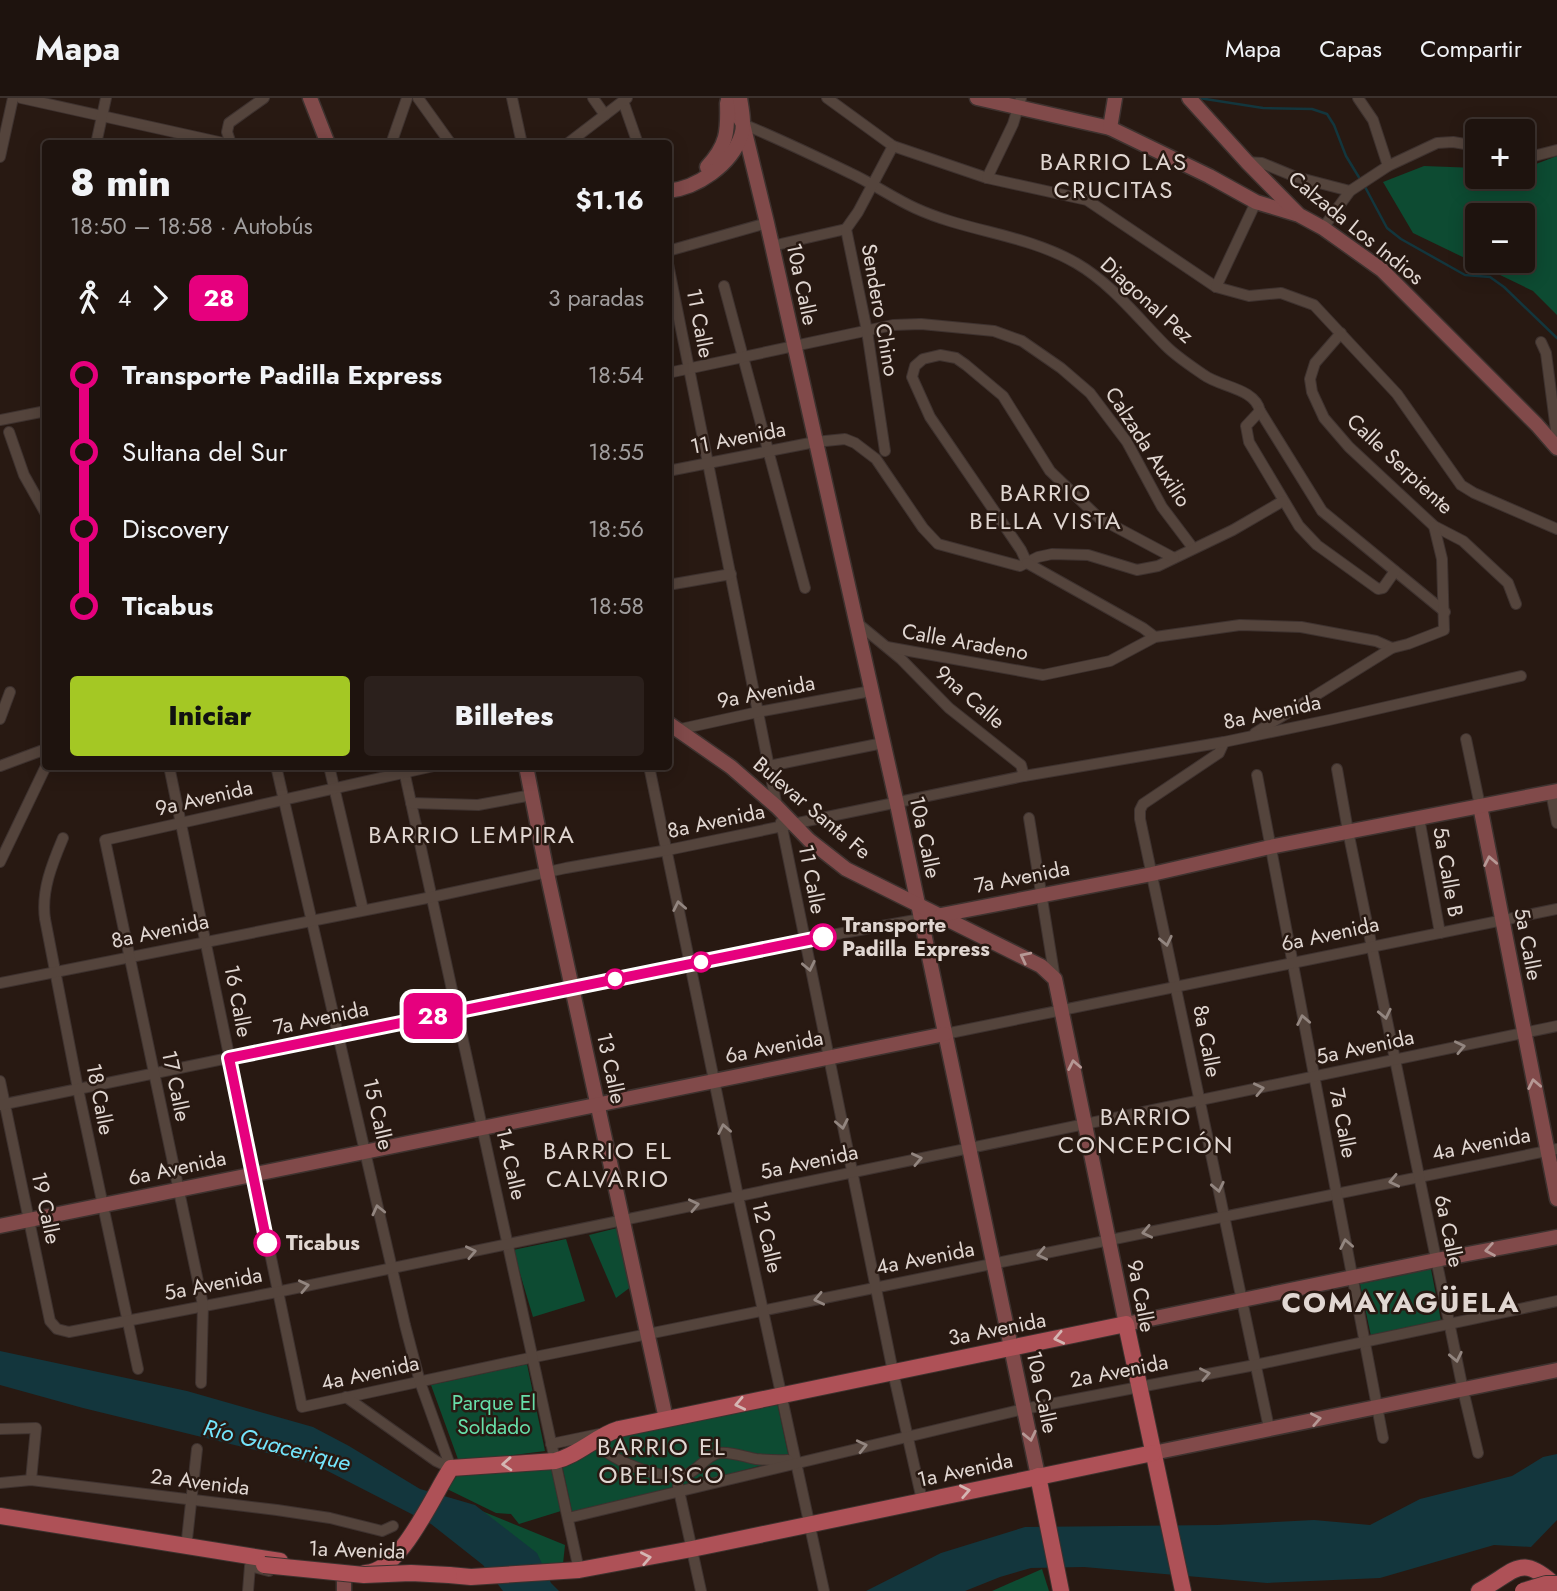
<!DOCTYPE html>
<html lang="es">
<meta charset="utf-8">
<style>
:root{--surface:#1e130e;--page:#2b201c;--text:#f1f3f6;--muted:#a19e9e;--line:#3c322e;--accent:#a4c824}
body{margin:0;font-family:Jost,sans-serif;background:var(--page);color:var(--text);height:100vh;display:flex;flex-direction:column;font-size:26px;white-space:nowrap}
*{box-sizing:border-box;margin:0}
p{font-size:23px;color:var(--muted)}
.icon{flex:none;width:38px;height:38px;fill:none;stroke:currentColor;stroke-width:2;stroke-linecap:round;stroke-linejoin:round}
.map{position:relative;flex:1;overflow:hidden}
.details{position:absolute;left:42px;top:42px;width:630px;height:630px;display:flex;flex-direction:column;background:var(--surface);border-radius:7px;box-shadow:0 4px 18px #0003,0 0 0 2px var(--line)}
.details>*{flex:none}
.badge{padding:0 14px;border-radius:10px;font-size:24px;line-height:46px}
.controls{position:absolute;left:1465px;top:21px;display:grid;gap:14px}
.controls a{display:grid;place-items:center;width:70px;height:70px;border-radius:7px;background:var(--surface);box-shadow:0 4px 18px #0003,0 0 0 2px var(--line);font-size:35px}
.map>.badge{position:absolute;translate:-50% -50%;box-shadow:0 0 0 4px #fff}
.legs{display:flex;align-items:center;gap:10px;height:77px;padding:0 28px;font-size:23px}
.legs p{margin-inline-start:auto}
.overview{display:flex;align-items:center;justify-content:space-between;height:119px;padding:0 28px}
h1{font-size:38px;font-weight:800;line-height:52px}
.action{display:flex;gap:14px;margin-top:auto;padding:14px 28px}
.action a{flex:1;height:80px;border-radius:7px;background:var(--accent);color:#111;font-size:28px;font-weight:800;line-height:80px;text-align:center}
.action a+a{background:var(--page);color:var(--text)}
ul{padding:0 28px;list-style:none}
li{display:flex;align-items:center;gap:24px;height:77px;font-size:26px}
li i{display:grid;place-items:center;width:10px;height:100%;margin:0 9px;background:currentColor}
li i::after{content:'';width:18px;height:18px;margin:-9px;border:5px solid;border-radius:50%;background:var(--surface)}
li p{margin-inline-start:auto}
li:first-child i{background:linear-gradient(#0000 50%,currentColor 0)}
li:last-child i{background:linear-gradient(currentColor 50%,#0000 0)}
header{display:flex;align-items:center;gap:42px;box-sizing:border-box;height:98px;padding:0 35px;background:var(--surface);border-bottom:2px solid var(--line)}
header strong{font-size:33px}
nav{display:flex;gap:38px;margin-inline-start:auto;font-size:24px}
.map>svg:first-child{display:block}
.green{fill:#0d4b32;fill-rule:evenodd}
.water{fill:#13363d}
.lines{fill:none;stroke-linecap:round;stroke-linejoin:round}
.stream{stroke:#13363d;stroke-width:2.5}
.street-casing{stroke:#3e322f;stroke-width:12}
.secondary-casing{stroke:#3e322f;stroke-width:17}
.primary-casing{stroke:#3e322f;stroke-width:18}
.street{stroke:#54443c;stroke-width:10}
.secondary{stroke:#814a4a;stroke-width:14}
.primary{stroke:#ae5157;stroke-width:16}
.primary-bridge-casing{stroke:#3e322f;stroke-width:18;stroke-linecap:butt}
.primary-bridge{stroke:#ae5157;stroke-width:16}
.oneway{stroke:#b69895}
.oneway2{stroke:#938680}
.oneway3{stroke:#d4b6b3}
.line-1-casing{stroke:#fff;stroke-width:16}
.line-1{stroke:#e6007e;stroke-width:10}
.stop-1-dot{fill:#fff;stroke:#e6007e;stroke-width:3.5}
.labels{text-anchor:middle;dominant-baseline:central;stroke-width:5;stroke-linejoin:round;paint-order:stroke}
.street-label{font-size:21px;fill:#e1d7d2;stroke:#281912}
.stop-label{font-size:21px;font-weight:bold;fill:#e1d7d2;stroke:#281912;text-anchor:start}
.park-label{font-size:21px;fill:#67dfa9;stroke:#281912}
.water-label{font-size:23px;font-style:italic;fill:#74e5fc;stroke:#281912}
.quarter-label{font-size:24px;letter-spacing:2px;fill:#e1d7d2;stroke:#281912}
.district-label{font-size:28px;font-weight:bold;letter-spacing:2px;fill:#e1d7d2;stroke:#281912}
</style>
<header>
<strong>Mapa</strong>
<nav><a>Mapa</a><a>Capas</a><a>Compartir</a></nav>
</header>
<div class="map">
<svg width="1557" height="1493" viewBox="0 0 1557 1493">
<rect width="100%" height="100%" fill="#281912"/>
<!-- green -->
<g class="green">
<path d="M1557,58V217L1533,193L1413,135L1383,84L1424,68L1477,70V79H1522L1523,71ZM1477,117H1522V163H1477Z"/>
<path d="M621,1129L632,1188L616,1200L589,1137Z"/>
<path d="M566,1141L585,1203L533,1219L513,1152Z"/>
<path d="M1431,1171L1441,1223L1371,1238L1360,1186Z"/>
<path d="M527,1266L545,1353L459,1364L431,1287Z"/>
<path d="M777,1304L789,1360L573,1418L560,1358L666,1321Z"/>
<path d="M552,1367L561,1413L519,1426L511,1416L496,1415L447,1391L459,1375Z"/>
<path d="M450,1400L565,1447L563,1466L526,1467L454,1413Z"/>
<path d="M1042,1471L1049,1493H992Z"/>
</g>
<!-- water -->
<g class="water">
<path d="M0,1253L187,1293L313,1329L349,1348L420,1391L475,1407L537,1455L551,1485L559,1493H503L483,1467L431,1426L316,1367L83,1310L0,1287Z"/>
<path d="M1557,1356V1422L1531,1449L1494,1447L1380,1480L1267,1485L1084,1469L1031,1470L1000,1479L965,1493H866L941,1455L1025,1429L1217,1427L1314,1422L1370,1427L1420,1401L1512,1378L1543,1359Z"/>
</g>
<g class="lines">
<!-- stream -->
<g class="stream">
<path d="M1199,0L1263,10L1312,11L1327,16L1334,27L1346,58L1360,81"/>
<path d="M1364,87L1387,130L1401,141L1465,177L1490,179L1504,189L1557,240"/>
</g>
<!-- street casing -->
<g class="street-casing">
<g id="street">
<path d="M21,0L228,46"/>
<path d="M418,0L451,46"/>
<path d="M512,0L522,46"/>
<path d="M593,0L605,17"/>
<path d="M827,0L893,48L987,80L1087,102L1216,189L1249,198L1281,195L1314,207L1397,296L1461,387L1474,395L1557,431"/>
<path d="M1358,0L1373,22L1388,68"/>
<path d="M623,3L638,46"/>
<path d="M743,26C779,41 815,58 850,75C872,85 893,100 915,110C967,134 1026,136 1076,165C1112,186 1137,219 1166,248C1177,259 1191,268 1204,277C1220,289 1255,290 1260,313L1322,413L1445,514"/>
<path d="M96,46L106,0"/>
<path d="M231,46L227,34L229,25L264,0"/>
<path d="M391,46L407,0"/>
<path d="M567,46L627,0"/>
<path d="M0,59L13,0"/>
<path d="M1522,61L1557,52"/>
<path d="M1247,64L1262,65L1296,79L1350,93"/>
<path d="M987,80L1013,26L1021,0"/>
<path d="M1323,130L1350,93L1388,68L1437,45L1453,44L1477,48"/>
<path d="M772,148L846,131"/>
<path d="M668,153L767,125"/>
<path d="M668,166L777,709"/>
<path d="M724,188L805,490"/>
<path d="M1216,189L1256,104"/>
<path d="M1341,235L1315,265L1310,281L1312,294L1324,320L1349,349L1434,428L1463,443L1508,485L1516,506"/>
<path d="M1541,244L1546,255L1557,340"/>
<path d="M668,275L893,227L921,226L994,233L1022,243L1061,270L1090,295L1127,344L1162,409L1193,450"/>
<path d="M1260,313L1246,328L1249,344L1299,428L1317,447L1378,491L1383,490L1395,473"/>
<path d="M0,322L46,313"/>
<path d="M9,334L24,377L46,416"/>
<path d="M885,353L867,233L846,131L858,114L893,48"/>
<path d="M668,373L815,344L845,341L855,345L876,361L923,430L938,446L1020,468L1038,459L1052,456L1088,457L1137,472L1158,468L1233,432L1283,403"/>
<path d="M1027,465L1021,452L930,319L912,279L915,268L923,261L940,257L956,260L966,267L1003,298L1050,373L1099,420L1174,460"/>
<path d="M1027,465L1143,530L1155,539"/>
<path d="M668,487L731,476"/>
<path d="M856,524L901,561L949,610L1021,667L1024,678"/>
<path d="M887,549L1043,577L1110,563L1155,539L1240,527L1301,529L1376,543L1392,550"/>
<path d="M0,621L10,594"/>
<path d="M676,632L758,614L871,593"/>
<path d="M1255,635L1392,550L1408,546L1444,532L1442,461L1434,428"/>
<path d="M1466,641L1480,708"/>
<path d="M1224,644L1219,655L1143,706L1140,712V721L1269,1330"/>
<path d="M0,668L46,651"/>
<path d="M169,668L302,1309L520,1262L1557,1051"/>
<path d="M276,668L405,1227L420,1284L451,1370"/>
<path d="M329,668L363,812"/>
<path d="M403,668L579,1472"/>
<path d="M649,668L738,1098L824,1493"/>
<path d="M769,668L883,645"/>
<path d="M1337,671L1348,733L1463,1292L1478,1355"/>
<path d="M1257,677L1383,1340"/>
<path d="M1551,694L1557,725"/>
<path d="M411,705L478,707L532,697"/>
<path d="M1029,720L1055,881"/>
<path d="M1419,720L1440,835"/>
<path d="M781,724L893,1274L922,1402"/>
<path d="M63,740C52,766 41,793 45,821L78,991L138,1271"/>
<path d="M0,764L46,668"/>
<path d="M0,885L432,799L566,770L668,752L1024,678L1224,644L1329,622L1521,578"/>
<path d="M945,936L1557,811"/>
<path d="M0,983L50,1223L57,1231L69,1234L277,1194L1557,928"/>
<path d="M0,1007L804,842L921,821"/>
<path d="M201,1285L203,1207L105,742L434,668"/>
<path d="M346,1299L436,1363L451,1370"/>
<path d="M0,1331L36,1330L31,1382"/>
<path d="M593,1339C600,1360 668,1386 688,1376C699,1371 706,1358 719,1355C729,1353 745,1359 756,1361C766,1362 777,1363 788,1362"/>
<path d="M551,1346L599,1336"/>
<path d="M0,1385L31,1382L277,1412L330,1420L382,1433L393,1428"/>
<path d="M678,1388L701,1493"/>
<path d="M568,1420L1024,1311L1255,1267L1557,1203"/>
<path d="M186,1450L197,1351"/>
<path d="M248,1493L250,1468L269,1473"/>
</g>
</g>
<!-- secondary casing -->
<g class="secondary-casing">
<g id="secondary">
<path d="M310,0L328,46"/>
<path d="M728,0L743,26L767,125L897,706L1038,1378"/>
<path d="M977,0L1110,30L1209,78L1256,104L1296,116"/>
<path d="M1189,0L1247,64L1299,117L1323,130L1382,172L1537,327L1557,350"/>
<path d="M1110,30L1115,0"/>
<path d="M707,69C727,47 728,34 727,5"/>
<path d="M668,93C697,90 731,67 741,38C745,26 742,13 740,0"/>
<path d="M668,625L731,669L777,709L809,742L846,771L1041,868L1055,881L1126,1226L1436,1162L1557,1139"/>
<path d="M526,668L547,775L666,1321"/>
<path d="M1480,708L1557,1101"/>
<path d="M941,817L1152,776L1270,749L1557,693"/>
<path d="M0,1128L945,936"/>
<path d="M1153,1355L1557,1272"/>
<path d="M344,1493V1481"/>
</g>
</g>
<!-- primary casing -->
<g class="primary-casing">
<g id="primary">
<path d="M1038,1378L1061,1493"/>
<path d="M0,1418L280,1463"/>
<path d="M365,1475C400,1475 433,1397 451,1370L555,1363C579,1357 596,1338 619,1331L1126,1226L1183,1493"/>
<path d="M449,1477L471,1479L579,1472L692,1451L1153,1355"/>
<path d="M1479,1493C1517,1473 1520,1454 1557,1489"/>
</g>
</g>
<!-- street -->
<use href="#street" class="street"/>
<!-- secondary -->
<use href="#secondary" class="secondary"/>
<!-- primary -->
<use href="#primary" class="primary"/>
<!-- primary-bridge casing -->
<g class="primary-bridge-casing">
<g id="primary-bridge">
<path d="M264,1467L364,1477L411,1475L449,1477"/>
<path d="M1523,1493L1546,1486H1557"/>
</g>
</g>
<!-- primary-bridge -->
<use href="#primary-bridge" class="primary-bridge"/>
</g>
<!-- one-way arrows -->
<defs><path id="oneway-chevron" d="M-2-3.5L2.5 0L-2 3.5" fill="none" stroke-width="1.6" stroke-linecap="round" stroke-linejoin="round" transform="scale(1.75)"/></defs>
<g class="oneway">
<use href="#oneway-chevron" transform="translate(1490 763) rotate(-101)"/>
<use href="#oneway-chevron" transform="translate(1025 859) rotate(-153)"/>
<use href="#oneway-chevron" transform="translate(1074 967) rotate(-101)"/>
<use href="#oneway-chevron" transform="translate(1534 986) rotate(-101)"/>
<use href="#oneway-chevron" transform="translate(1490 1152) rotate(170)"/>
<use href="#oneway-chevron" transform="translate(1316 1321) rotate(-11)"/>
<use href="#oneway-chevron" transform="translate(1030 1338) rotate(78)"/>
</g>
<g class="oneway2">
<use href="#oneway-chevron" transform="translate(679 808) rotate(-101)"/>
<use href="#oneway-chevron" transform="translate(1166 843) rotate(78)"/>
<use href="#oneway-chevron" transform="translate(809 868) rotate(78)"/>
<use href="#oneway-chevron" transform="translate(1385 916) rotate(78)"/>
<use href="#oneway-chevron" transform="translate(1303 922) rotate(-101)"/>
<use href="#oneway-chevron" transform="translate(1460 949) rotate(-12)"/>
<use href="#oneway-chevron" transform="translate(1259 991) rotate(-12)"/>
<use href="#oneway-chevron" transform="translate(842 1026) rotate(79)"/>
<use href="#oneway-chevron" transform="translate(724 1031) rotate(-101)"/>
<use href="#oneway-chevron" transform="translate(917 1061) rotate(-12)"/>
<use href="#oneway-chevron" transform="translate(1394 1083) rotate(168)"/>
<use href="#oneway-chevron" transform="translate(1218 1089) rotate(78)"/>
<use href="#oneway-chevron" transform="translate(694 1107) rotate(-12)"/>
<use href="#oneway-chevron" transform="translate(378 1112) rotate(-103)"/>
<use href="#oneway-chevron" transform="translate(1147 1134) rotate(168)"/>
<use href="#oneway-chevron" transform="translate(1346 1146) rotate(-101)"/>
<use href="#oneway-chevron" transform="translate(471 1154) rotate(-12)"/>
<use href="#oneway-chevron" transform="translate(1042 1156) rotate(168)"/>
<use href="#oneway-chevron" transform="translate(304 1188) rotate(-12)"/>
<use href="#oneway-chevron" transform="translate(819 1201) rotate(168)"/>
<use href="#oneway-chevron" transform="translate(1456 1259) rotate(78)"/>
<use href="#oneway-chevron" transform="translate(1205 1276) rotate(-11)"/>
<use href="#oneway-chevron" transform="translate(862 1348) rotate(-13)"/>
</g>
<g class="oneway3">
<use href="#oneway-chevron" transform="translate(1059 1240) rotate(168)"/>
<use href="#oneway-chevron" transform="translate(740 1306) rotate(168)"/>
<use href="#oneway-chevron" transform="translate(507 1366) rotate(176)"/>
<use href="#oneway-chevron" transform="translate(965 1393) rotate(-11)"/>
<use href="#oneway-chevron" transform="translate(646 1460) rotate(-11)"/>
</g>
<g class="lines">
<!-- line-1 casing -->
<g class="line-1-casing">
<path id="line-1" d="M267,1145L229,960L823,839"/>
</g>
<!-- line-1 -->
<use href="#line-1" class="line-1"/>
</g>
<!-- markers -->
<g class="stop-1-dot">
<circle cx="823" cy="839" r="12"/>
<circle cx="701" cy="864" r="9"/>
<circle cx="615" cy="881" r="9"/>
<circle cx="267" cy="1145" r="12"/>
</g>
<g class="labels">
<!-- street labels -->
<g class="street-label">
<text transform="translate(1356 130) rotate(39)">Calzada Los Indios</text>
<text transform="translate(802 186) rotate(78)">10a Calle</text>
<text transform="translate(1147 202) rotate(42)">Diagonal Pez</text>
<text transform="translate(880 212) rotate(80)">Sendero Chino</text>
<text transform="translate(700 225) rotate(79)">11 Calle</text>
<text transform="translate(738 340) rotate(-11)">11 Avenida</text>
<text transform="translate(1148 349) rotate(57)">Calzada Auxilio</text>
<text transform="translate(1400 366) rotate(43)">Calle Serpiente</text>
<text transform="translate(965 544) rotate(10)">Calle Aradeno</text>
<text transform="translate(766 594) rotate(-11)">9a Avenida</text>
<text transform="translate(970 599) rotate(41)">9na Calle</text>
<text transform="translate(1272 614) rotate(-12)">8a Avenida</text>
<text transform="translate(204 700) rotate(-13)">9a Avenida</text>
<text transform="translate(812 710) rotate(40)">Bulevar Santa Fe</text>
<text transform="translate(716 723) rotate(-12)">8a Avenida</text>
<text transform="translate(925 739) rotate(78)">10a Calle</text>
<text transform="translate(1448 774) rotate(80)">5a Calle B</text>
<text transform="translate(1022 779) rotate(-11)">7a Avenida</text>
<text transform="translate(812 781) rotate(79)">11 Calle</text>
<text transform="translate(160 833) rotate(-12)">8a Avenida</text>
<text transform="translate(1330 836) rotate(-12)">6a Avenida</text>
<text transform="translate(1528 846) rotate(79)">5a Calle</text>
<text transform="translate(238 903) rotate(79)">16 Calle</text>
<text transform="translate(321 920) rotate(-12)">7a Avenida</text>
<text transform="translate(1207 943) rotate(79)">8a Calle</text>
<text transform="translate(774 949) rotate(-11)">6a Avenida</text>
<text transform="translate(1365 949) rotate(-12)">5a Avenida</text>
<text transform="translate(611 970) rotate(78)">13 Calle</text>
<text transform="translate(176 988) rotate(78)">17 Calle</text>
<text transform="translate(100 1001) rotate(79)">18 Calle</text>
<text transform="translate(378 1016) rotate(77)">15 Calle</text>
<text transform="translate(1343 1025) rotate(79)">7a Calle</text>
<text transform="translate(1481 1046) rotate(-11)">4a Avenida</text>
<text transform="translate(809 1064) rotate(-12)">5a Avenida</text>
<text transform="translate(511 1066) rotate(77)">14 Calle</text>
<text transform="translate(177 1070) rotate(-12)">6a Avenida</text>
<text transform="translate(46 1110) rotate(78)">19 Calle</text>
<text transform="translate(1449 1133) rotate(78)">6a Calle</text>
<text transform="translate(767 1139) rotate(77)">12 Calle</text>
<text transform="translate(925 1160) rotate(-11)">4a Avenida</text>
<text transform="translate(213 1186) rotate(-11)">5a Avenida</text>
<text transform="translate(1141 1198) rotate(79)">9a Calle</text>
<text transform="translate(997 1231) rotate(-11)">3a Avenida</text>
<text transform="translate(1119 1273) rotate(-11)">2a Avenida</text>
<text transform="translate(370 1275) rotate(-12)">4a Avenida</text>
<text transform="translate(1042 1294) rotate(78)">10a Calle</text>
<text transform="translate(965 1372) rotate(-12)">1a Avenida</text>
<text transform="translate(200 1384) rotate(7)">2a Avenida</text>
<text transform="translate(357 1452) rotate(2)">1a Avenida</text>
</g>
<!-- stop labels -->
<g class="stop-label">
<text x="842" y="827">Transporte<tspan x="842" dy="24">Padilla Express</tspan></text>
<text x="286" y="1145">Ticabus</text>
</g>
<!-- park labels -->
<g class="park-label">
<text x="494" y="1305">Parque El<tspan x="494" dy="24">Soldado</tspan></text>
</g>
<!-- water labels -->
<g class="water-label">
<text transform="translate(277 1347) rotate(14)">Río Guacerique</text>
</g>
<!-- quarter labels -->
<g class="quarter-label">
<text x="1114" y="63">BARRIO LAS<tspan x="1114" dy="28">CRUCITAS</tspan></text>
<text x="1046" y="394">BARRIO<tspan x="1046" dy="28">BELLA VISTA</tspan></text>
<text x="472" y="736">BARRIO LEMPIRA</text>
<text x="1146" y="1018">BARRIO<tspan x="1146" dy="28">CONCEPCIÓN</tspan></text>
<text x="608" y="1052">BARRIO EL<tspan x="608" dy="28">CALVARIO</tspan></text>
<text x="662" y="1348">BARRIO EL<tspan x="662" dy="28">OBELISCO</tspan></text>
</g>
<!-- district labels -->
<g class="district-label">
<text x="1401" y="1204">COMAYAGÜELA</text>
</g>
</g>
</svg>
<div class="controls">
<a>+</a>
<a>−</a>
</div>
<b class="badge" style="left:433px;top:918px;background:#e6007e;color:#fff">28</b>
<section class="details">
<div class="overview"><div><h1>8 min</h1><p>18:50 – 18:58 · Autobús</p></div><b>$1.16</b></div>
<div class="legs"><svg class="icon" aria-label="walk" viewBox="0 0 24 24"><circle cx="13" cy="4" r="2"/><path d="M13 8l-2 6 4 7M11 14l-3 7M7 12l3-4h3l4 4"/></svg>4<svg class="icon" aria-label="forward" viewBox="0 0 24 24"><path d="M9 5l7 7-7 7"/></svg><b class="badge" style="background:#e6007e;color:#fff">28</b><p>3 paradas</p></div>
<ul>
<li><i style="color:#e6007e"></i><b>Transporte Padilla Express</b><p>18:54</p></li>
<li><i style="color:#e6007e"></i><span>Sultana del Sur</span><p>18:55</p></li>
<li><i style="color:#e6007e"></i><span>Discovery</span><p>18:56</p></li>
<li><i style="color:#e6007e"></i><b>Ticabus</b><p>18:58</p></li>
</ul>
<div class="action"><a>Iniciar</a><a>Billetes</a></div>
</section>
</div>
